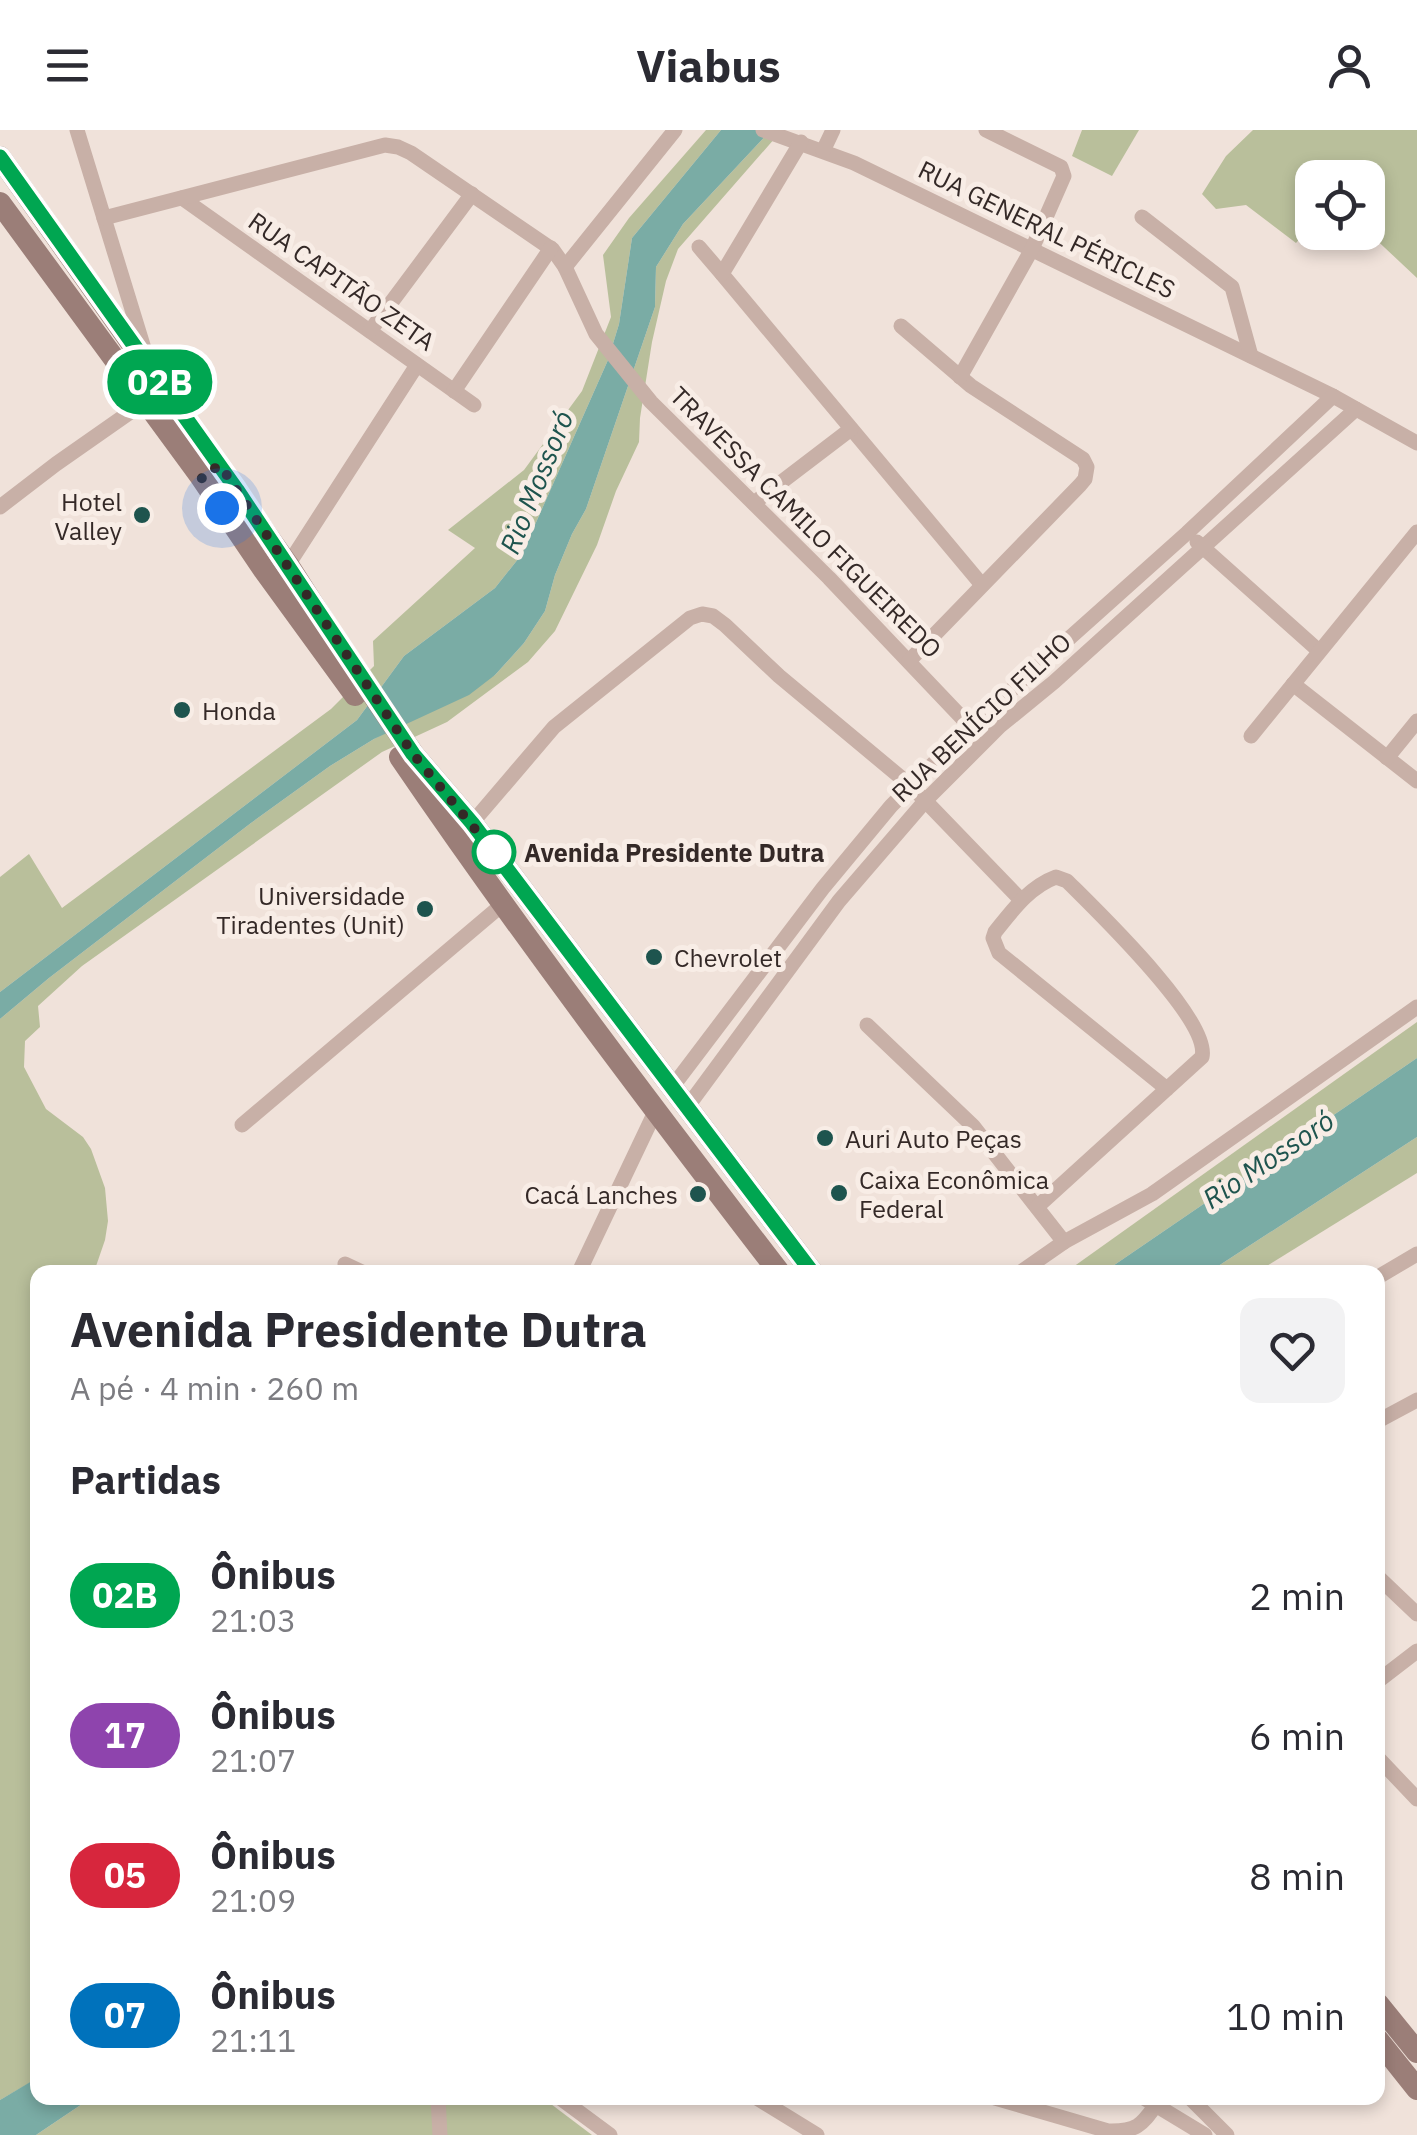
<!DOCTYPE html>
<html lang="pt">
<meta charset="utf-8">
<style>
:root{--surface:#fff;--page:#f2f2f3;--text:#2b2b33;--muted:#7c7c81}
body{margin:0;font-family:"IBM Plex Sans",sans-serif;background:var(--page);color:var(--text);height:100vh;display:flex;flex-direction:column;font-size:38px;white-space:nowrap}
*{box-sizing:border-box;margin:0}
p{font-size:32px;color:var(--muted)}
.icon{flex:none;width:55px;height:55px;fill:none;stroke:currentColor;stroke-width:2;stroke-linecap:round;stroke-linejoin:round}
.map{position:relative;flex:1;overflow:hidden}
.details{position:absolute;left:30px;top:1135px;width:1355px;height:840px;display:flex;flex-direction:column;background:var(--surface);border-radius:20px;box-shadow:0 5px 15px #0003}
.details>*{flex:none}
.badge{padding:0 20px;border-radius:32px;font-size:35px;line-height:65px}
.fabs{position:absolute;left:1295px;top:30px;display:grid;gap:20px}
.fabs a{display:grid;place-items:center;width:90px;height:90px;border-radius:20px;background:var(--surface);box-shadow:0 5px 15px #0003;font-size:50px}
.you{position:absolute;width:50px;height:50px;margin:-25px;border:8px solid #fff;border-radius:50%;background:#1a73e8;box-shadow:0 0 0 15px #1a73e833}
.map>.badge{position:absolute;translate:-50% -50%;box-shadow:0 0 0 5px #fff}
h2{padding:0 40px;font-size:38px;line-height:90px}
.round{display:grid;place-items:center;flex:none;width:105px;height:105px;border-radius:20px;background:var(--page)}
.summary{display:flex;align-items:center;justify-content:space-between;height:170px;padding:0 40px}
h1{font-size:48px;font-weight:700;line-height:75px}
ul{padding:0;list-style:none}
li{display:flex;align-items:center;gap:30px;height:140px;padding:0 40px}
li div{flex:1}
li b{display:block;font-size:38px}
li em{font-style:normal}
li .badge{min-width:110px;font-weight:700;text-align:center}
header{display:flex;justify-content:space-between;align-items:center;height:130px;padding:0 40px;background:var(--surface);font-size:45px;font-weight:700}
.map>svg:first-child{display:block}
.green{fill:#b9bf9b}
.water{fill:#7aaca5}
.lines{fill:none;stroke-linecap:round;stroke-linejoin:round}
.minor{stroke:#c8b0a7;stroke-width:15}
.secondary{stroke:#9b7e78;stroke-width:22}
.line-casing{stroke:#fff;stroke-width:22}
.line{stroke:#00a651;stroke-width:15}
.walk{stroke:#342927;stroke-width:10;stroke-dasharray:0 18}
.poi-dot{fill:#1e544e;stroke:#f8ede6;stroke-width:4}
.stop-dot{fill:#fff;stroke:#00a651;stroke-width:5}
.labels{text-anchor:middle;dominant-baseline:central;stroke-width:10;stroke-linejoin:round;paint-order:stroke}
.street-label{font-size:25px;fill:#342927;stroke:#f8ede6}
.poi-label{font-size:25px;fill:#342927;stroke:#f8ede6;text-anchor:start}
.stop-label{font-size:25px;font-weight:bold;fill:#342927;stroke:#f8ede6;text-anchor:start}
.water-label{font-size:28px;font-style:italic;fill:#1e544e;stroke:#f8ede6}
</style>
<header><svg class="icon" aria-label="menu" viewBox="0 0 24 24"><path d="M4 6h16M4 12h16M4 18h16"/></svg>Viabus<svg class="icon" aria-label="person" viewBox="0 0 24 24"><circle cx="12" cy="8" r="4"/><path d="M4 21q1-7 8-7t8 7"/></svg></header>
<div class="map">
<svg width="1417" height="2005" viewBox="0 0 1417 2005">
<rect width="100%" height="100%" fill="#f0e2da"/>
<!-- green -->
<g class="green">
<path d="M706,0H721L632,108L619,194L608,230L522,424L495,458L404,526L357,590L0,862V747L29,724L62,778L331,579L374,536L373,511L475,418L448,400L524,340L582,261L611,187L603,125L629,88Z"/>
<path d="M771,0H782L678,119L666,151L652,212L640,288L639,312L616,361L597,415L555,501L528,532L447,592L382,622L82,836L38,876L40,897L25,911L24,937L46,979L83,1007L91,1019L105,1058L108,1091L105,1110L94,1142H38V1948L0,1970V889L49,848L251,693L330,636L374,609L495,545L524,513L545,481L555,445L572,404L586,379L655,177L656,137L683,94Z"/>
<path d="M1082,0H1139L1112,46L1072,26Z"/>
<path d="M1253,0H1417V148L1368,102V48H1312V95L1296,113L1246,75L1216,79L1202,64L1226,26Z"/>
<path d="M1417,892V928L1104,1142H1066Z"/>
<path d="M1417,1007V1043L1257,1142H1209Z"/>
<path d="M91,1968H543L592,2005H36Z"/>
</g>
<!-- water -->
<g class="water">
<path d="M721,0H771L683,94L656,137L655,177L586,379L572,404L555,445L545,481L524,513L495,545L469,565L374,609L330,636L251,693L49,848L0,889V862L357,590L404,526L495,458L522,424L608,230L619,194L632,108Z"/>
<path d="M1417,928V1007L1209,1142H1104Z"/>
<path d="M37,1948L38,1968H91L36,2005H0V1970Z"/>
</g>
<g class="lines">
<!-- minor -->
<g class="minor">
<path d="M77,0L146,225"/>
<path d="M763,0L854,33L1333,266L1417,313"/>
<path d="M801,12L722,144L982,455"/>
<path d="M823,21L833,0"/>
<path d="M182,68L474,275"/>
<path d="M1142,87L1232,157L1251,226"/>
<path d="M104,88L385,15L398,17L411,23L553,120L565,137L596,204L651,272L829,448L984,611"/>
<path d="M699,117L722,144"/>
<path d="M565,137L675,0"/>
<path d="M901,196L971,256L1083,329L1087,337L1085,349L1080,355L909,531"/>
<path d="M370,201L472,64"/>
<path d="M960,247L1032,119L1064,46L1061,37L986,0"/>
<path d="M454,261L551,118"/>
<path d="M754,373L851,299"/>
<path d="M0,377L56,334L146,271"/>
<path d="M1197,412L1319,521"/>
<path d="M288,435L417,235"/>
<path d="M1293,554L1417,651"/>
<path d="M1251,606L1417,402"/>
<path d="M1387,628L1417,591"/>
<path d="M472,693L554,597L690,488L702,484L713,486L725,495L779,546L911,656L1021,770"/>
<path d="M867,895L973,996L1064,1112"/>
<path d="M673,956L823,758L891,676L970,597L1187,403L1333,266"/>
<path d="M688,976L839,771L926,670L1000,596L1054,552L1356,279"/>
<path d="M242,995L503,774"/>
<path d="M1037,1077L1202,927C1211,890 1095,779 1067,751L1056,747C1029,757 1012,781 995,802L993,808L999,823L1167,959"/>
<path d="M345,1134L362,1142"/>
<path d="M579,1142L655,982"/>
<path d="M1021,1142L1064,1112L1152,1064L1417,877"/>
<path d="M1378,1147L1417,1124"/>
<path d="M1378,1291L1417,1270"/>
<path d="M1378,1447L1417,1484"/>
<path d="M1378,1551L1417,1521"/>
<path d="M1378,1628L1417,1669"/>
<path d="M438,1968L440,2005"/>
<path d="M560,1968L610,2005"/>
<path d="M757,1968L817,2005"/>
<path d="M995,1968L1108,2001C1141,2002 1143,1992 1161,1968"/>
<path d="M1144,1968L1205,2005"/>
<path d="M1190,1968L1227,2005"/>
</g>
<!-- secondary -->
<g class="secondary">
<path d="M0,27L288,435L330,501L413,624L472,693L812,1142"/>
<path d="M0,73L201,347L264,440L355,565"/>
<path d="M400,627C520,803 649,973 779,1142"/>
<path d="M1378,1874L1417,1922"/>
<path d="M1378,1910L1417,1959"/>
</g>
</g>
<g class="lines">
<!-- line casing -->
<g class="line-casing">
<path id="line" d="M0,27L237,360L413,624L472,693L812,1142"/>
</g>
<!-- line -->
<use href="#line" class="line"/>
<!-- walk -->
<path class="walk" d="M222,378L201,347L220,335L413,624L494,722"/>
</g>
<!-- markers -->
<g class="poi-dot">
<circle cx="142" cy="385" r="10"/>
<circle cx="182" cy="580" r="10"/>
<circle cx="425" cy="779" r="10"/>
<circle cx="654" cy="827" r="10"/>
<circle cx="825" cy="1008" r="10"/>
<circle cx="839" cy="1063" r="10"/>
<circle cx="698" cy="1064" r="10"/>
</g>
<circle class="stop-dot" cx="494" cy="722" r="20"/>
<g class="labels">
<!-- street labels -->
<g class="street-label">
<text transform="translate(1047 99) rotate(26)">RUA GENERAL PÉRICLES</text>
<text transform="translate(342 151) rotate(35)">RUA CAPITÃO ZETA</text>
<text transform="translate(806 392) rotate(45)">TRAVESSA CAMILO FIGUEIREDO</text>
<text transform="translate(981 587) rotate(-43)">RUA BENÍCIO FILHO</text>
</g>
<!-- poi labels -->
<g class="poi-label">
<text x="122" y="371" text-anchor="end">Hotel<tspan x="122" dy="29">Valley</tspan></text>
<text x="202" y="580">Honda</text>
<text x="405" y="765" text-anchor="end">Universidade<tspan x="405" dy="29">Tiradentes (Unit)</tspan></text>
<text x="674" y="827">Chevrolet</text>
<text x="845" y="1008">Auri Auto Peças</text>
<text x="859" y="1049">Caixa Econômica<tspan x="859" dy="29">Federal</tspan></text>
<text x="678" y="1064" text-anchor="end">Cacá Lanches</text>
</g>
<!-- stop labels -->
<g class="stop-label">
<text x="524" y="722">Avenida Presidente Dutra</text>
</g>
<!-- water labels -->
<g class="water-label">
<text transform="translate(536 352) rotate(-68)">Rio Mossoró</text>
<text transform="translate(1268 1029) rotate(-34)">Rio Mossoró</text>
</g>
</g>
</svg>
<div class="fabs">
<a><svg class="icon" aria-label="locate" viewBox="0 0 24 24"><circle cx="12" cy="12" r="6"/><path d="M12 2v4M12 18v4M2 12h4M18 12h4"/></svg></a>
</div>
<div class="you" style="left:222px;top:378px"></div>
<b class="badge" style="left:160px;top:252px;background:#00a651;color:#fff">02B</b>
<section class="details">
<div class="summary"><div><h1>Avenida Presidente Dutra</h1><p>A pé · 4 min · 260 m</p></div><a class="round"><svg class="icon" aria-label="heart" viewBox="0 0 24 24"><path d="M12 20l-8-8c-3-5 5-10 8-4 3-6 11-1 8 4z"/></svg></a></div>
<h2>Partidas</h2>
<ul>
<li><span class="badge" style="background:#00a651;color:#fff">02B</span><div><b>Ônibus</b><p>21:03</p></div><em>2 min</em></li>
<li><span class="badge" style="background:#8e44ad;color:#fff">17</span><div><b>Ônibus</b><p>21:07</p></div><em>6 min</em></li>
<li><span class="badge" style="background:#d7263d;color:#fff">05</span><div><b>Ônibus</b><p>21:09</p></div><em>8 min</em></li>
<li><span class="badge" style="background:#0072bc;color:#fff">07</span><div><b>Ônibus</b><p>21:11</p></div><em>10 min</em></li>
</ul>
</section>
</div>
